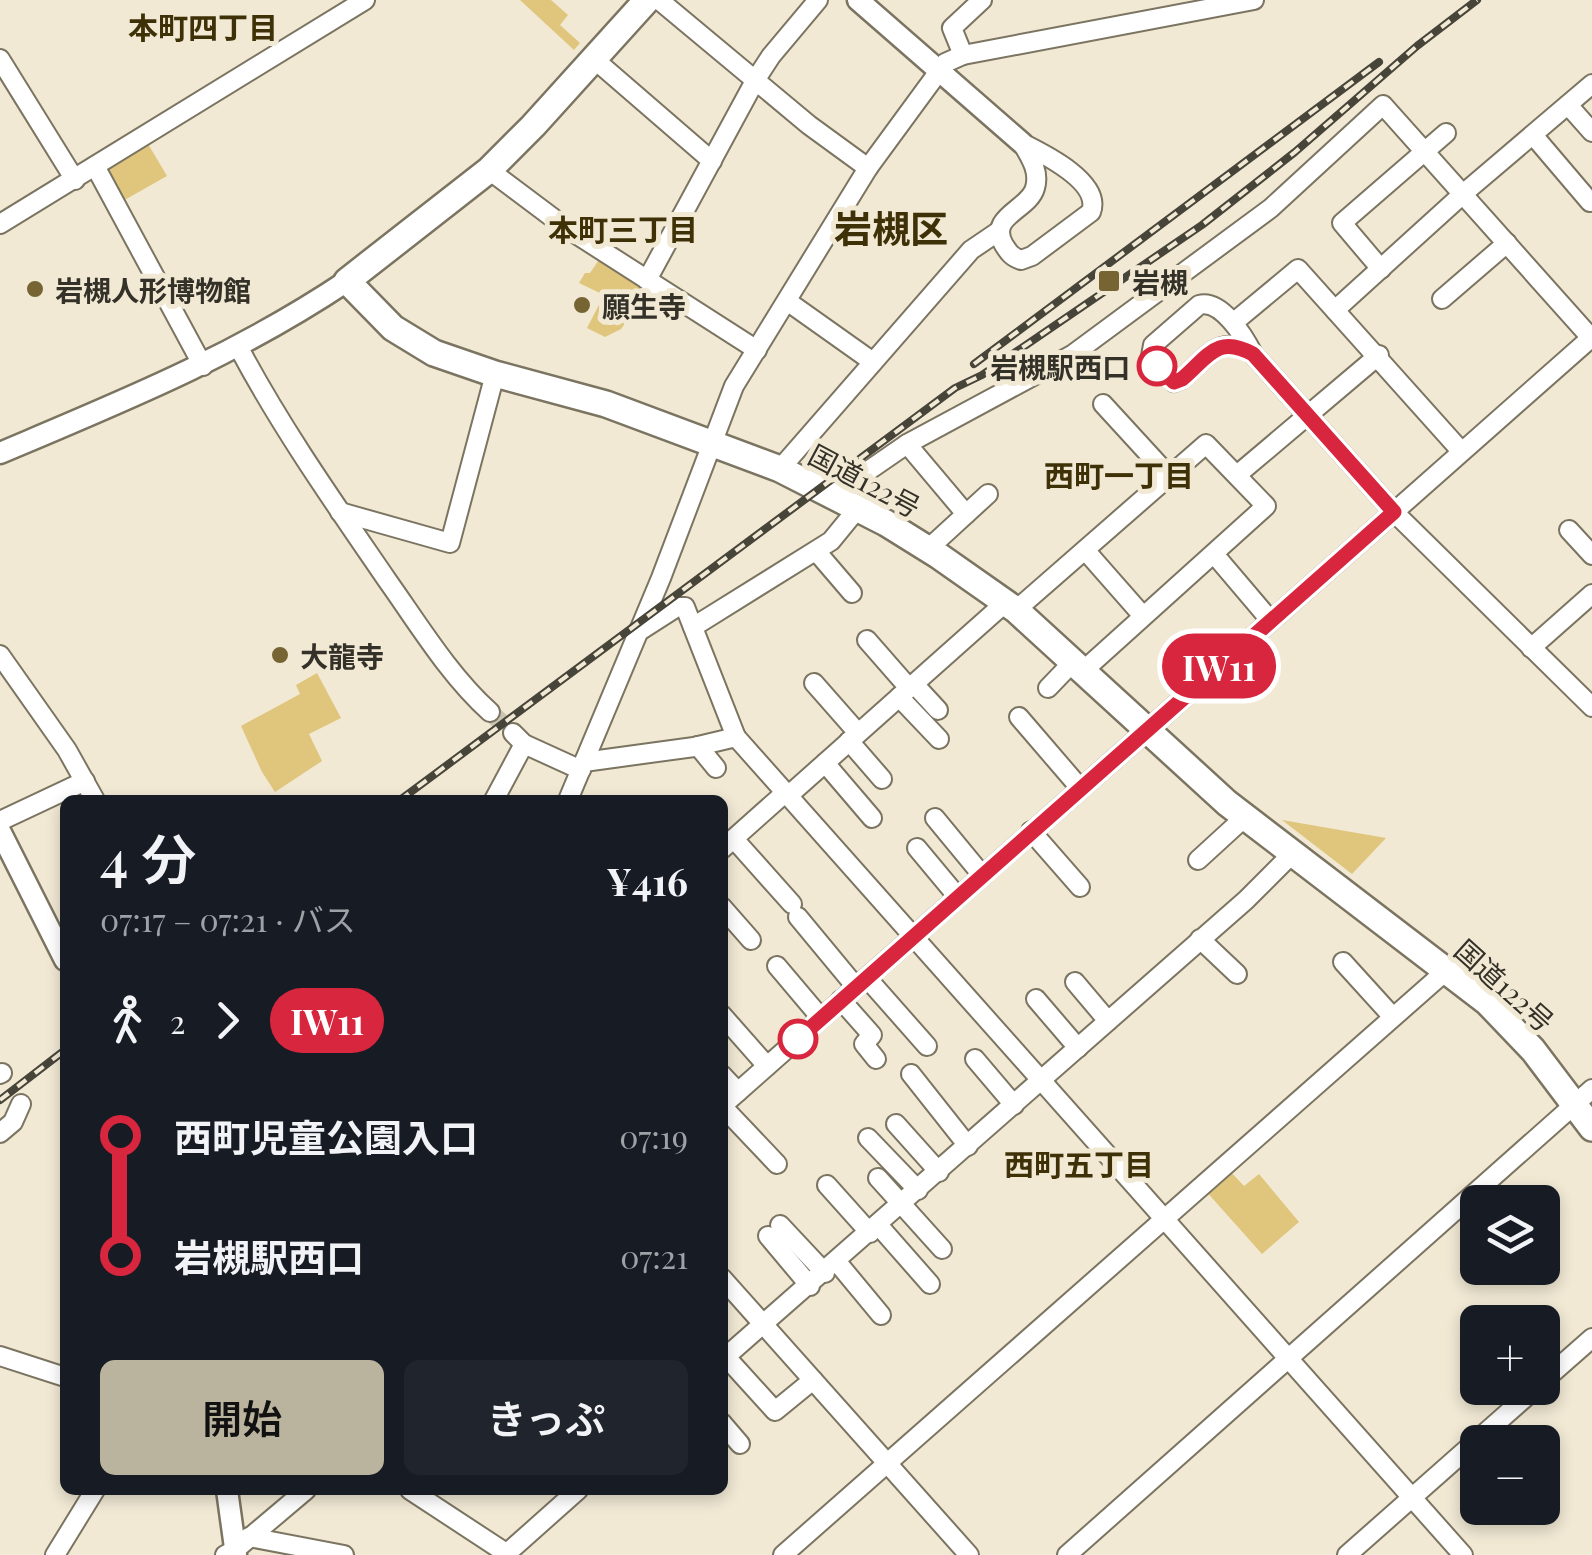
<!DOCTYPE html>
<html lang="ja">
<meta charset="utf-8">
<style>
:root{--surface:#171b24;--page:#20242c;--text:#f1f3f6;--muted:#9ea1a6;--accent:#bab39e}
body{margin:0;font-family:"Playfair Display","Noto Sans JP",serif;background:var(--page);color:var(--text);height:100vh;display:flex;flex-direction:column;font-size:38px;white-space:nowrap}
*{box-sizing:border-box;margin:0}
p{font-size:32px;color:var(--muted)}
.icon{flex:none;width:55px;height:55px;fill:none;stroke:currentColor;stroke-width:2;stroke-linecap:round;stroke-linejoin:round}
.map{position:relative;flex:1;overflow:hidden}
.side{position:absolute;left:60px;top:795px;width:668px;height:700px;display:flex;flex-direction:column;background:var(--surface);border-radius:15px;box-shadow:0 5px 15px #0003}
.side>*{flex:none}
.badge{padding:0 20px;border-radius:32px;font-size:35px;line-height:65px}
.buttons{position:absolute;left:1460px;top:1185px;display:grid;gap:20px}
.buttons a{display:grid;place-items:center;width:100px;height:100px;border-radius:15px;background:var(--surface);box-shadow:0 5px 15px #0003;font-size:50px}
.map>.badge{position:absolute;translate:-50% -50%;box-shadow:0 0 0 5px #fff}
.legs{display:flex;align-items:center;gap:15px;height:110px;padding:0 40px;font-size:32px}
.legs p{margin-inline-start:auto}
.overview{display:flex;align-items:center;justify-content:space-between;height:170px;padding:0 40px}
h1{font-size:55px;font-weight:600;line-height:75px}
.button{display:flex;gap:20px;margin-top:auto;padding:20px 40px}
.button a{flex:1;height:115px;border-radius:15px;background:var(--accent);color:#111;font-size:40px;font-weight:600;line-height:115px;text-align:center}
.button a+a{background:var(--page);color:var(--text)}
ul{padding:0 40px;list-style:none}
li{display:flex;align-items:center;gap:35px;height:120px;font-size:38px}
li i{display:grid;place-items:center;width:15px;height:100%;margin:0 12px;background:currentColor}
li i::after{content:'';width:25px;height:25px;margin:-12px;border:8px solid;border-radius:50%;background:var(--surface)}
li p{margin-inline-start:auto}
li:first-child i{background:linear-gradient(#0000 50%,currentColor 0)}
li:last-child i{background:linear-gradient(currentColor 50%,#0000 0)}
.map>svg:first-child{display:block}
.green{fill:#e0c57c}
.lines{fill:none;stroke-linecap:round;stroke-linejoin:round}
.minor-tunnel{stroke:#cbc4b2;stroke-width:18;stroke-dasharray:18 9;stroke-linecap:butt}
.minor-casing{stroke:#7b7461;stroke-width:22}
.major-casing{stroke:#7b7461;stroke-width:25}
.highway-casing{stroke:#7b7461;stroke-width:30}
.minor{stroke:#fff;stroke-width:18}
.major{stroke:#fff;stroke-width:20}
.highway{stroke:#fff;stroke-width:25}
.rail-casing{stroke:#47443a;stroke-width:8}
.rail{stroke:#f1e9d4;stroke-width:4;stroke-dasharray:11;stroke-linecap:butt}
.line-1-casing{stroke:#fff;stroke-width:22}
.line-1{stroke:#d7263d;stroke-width:15}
.poi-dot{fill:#766433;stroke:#f1e9d4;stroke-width:4}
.stop-1-dot{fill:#fff;stroke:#d7263d;stroke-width:5}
.labels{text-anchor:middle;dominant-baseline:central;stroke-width:10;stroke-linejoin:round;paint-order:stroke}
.poi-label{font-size:28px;font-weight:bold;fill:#343129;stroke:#f1e9d4;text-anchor:start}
.stop-label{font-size:28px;font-weight:bold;fill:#343129;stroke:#f1e9d4;text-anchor:end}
.street-label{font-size:28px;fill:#343129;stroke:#f1e9d4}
.neighbourhood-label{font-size:30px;font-weight:bold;fill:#3f3107;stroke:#f1e9d4}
.district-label{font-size:38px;font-weight:bold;fill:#3f3107;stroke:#f1e9d4}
</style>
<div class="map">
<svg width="1592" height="1555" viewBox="0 0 1592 1555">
<rect width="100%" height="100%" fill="#f1e9d4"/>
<!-- green -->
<g class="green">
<path d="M520,0H551L568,15L560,25L580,43L574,50Z"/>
<path d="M148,144L167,176L121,202L102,170Z"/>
<path d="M601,257L646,287L647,292L621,329L605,337L587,328L604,295L579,283L585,273H590Z"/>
<path d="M317,673L341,718L309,734L322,761L275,792L262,772L241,726L300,694L296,685Z"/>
<path d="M1282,820L1386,838L1352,874Z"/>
<path d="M1228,1169L1244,1186L1259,1174L1299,1222L1262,1254L1204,1189Z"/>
</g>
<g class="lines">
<!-- minor-tunnel -->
<path class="minor-tunnel" d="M490,712L513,733"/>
<!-- minor casing -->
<g class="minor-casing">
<g id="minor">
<path d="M659,0L809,125L868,168"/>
<path d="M963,55L952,28L982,0"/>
<path d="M0,59L75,180"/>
<path d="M594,59L712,161"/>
<path d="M1568,105L1592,132"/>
<path d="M1533,135L1590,202"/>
<path d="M1022,143C1044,154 1102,182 1091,212L1032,256L1021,260C1012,257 1009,253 1004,245C987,216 1029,210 1035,188C1040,171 1030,157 1022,143Z"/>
<path d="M95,166L203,366"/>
<path d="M489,170L565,227L757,350"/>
<path d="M0,224L365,0"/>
<path d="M1381,269L1342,223L1446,133"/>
<path d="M647,280L756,79L771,56L818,0"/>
<path d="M1442,299L1507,243"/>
<path d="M787,301L873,362"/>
<path d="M1335,310L1464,193L1592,84"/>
<path d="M1239,318L1298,269L1461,451"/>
<path d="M239,348C282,429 335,504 387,580C419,625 449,675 490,712"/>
<path d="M1253,354C1218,333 1208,357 1182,379L1174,382L1151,356L1153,345L1199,305C1221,299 1244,336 1253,354L1394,512L1592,707"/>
<path d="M1103,404L1169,476"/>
<path d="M907,444L966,514"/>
<path d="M780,469L971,250L999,231"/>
<path d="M1237,475L1379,355"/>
<path d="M833,495L907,444L1072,355L1271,208L1383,105L1592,339"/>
<path d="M340,512L450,543L495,374"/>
<path d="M1569,530L1592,555"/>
<path d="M928,549L988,494"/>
<path d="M1085,550L1143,616"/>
<path d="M816,551L852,593"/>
<path d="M1214,554L1270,620"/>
<path d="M1016,610L1206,444L1266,506L1083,671"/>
<path d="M693,627L831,541L858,508"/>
<path d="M638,632L677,607H685L736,737"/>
<path d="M867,640L909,688"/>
<path d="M1531,648L1592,594"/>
<path d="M0,655L67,750L95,800"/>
<path d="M814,683L858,733"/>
<path d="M914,684L938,710"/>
<path d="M1048,688L1073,662"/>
<path d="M899,697L939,739"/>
<path d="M1019,717L1080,788"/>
<path d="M513,733L524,744L581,770"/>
<path d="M849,741L882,779"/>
<path d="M698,746L716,768"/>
<path d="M584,762L694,747L736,737L1463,1555"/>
<path d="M825,763L872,818"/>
<path d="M789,795L1006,602"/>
<path d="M494,800L524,744"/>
<path d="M568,800L661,578L734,386L868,168L945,63L963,55L1254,0"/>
<path d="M935,818L982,875"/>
<path d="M0,821L85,781"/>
<path d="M1031,831L1080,887"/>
<path d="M734,839L792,904"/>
<path d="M917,848L957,896"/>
<path d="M722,849L786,792"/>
<path d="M1198,860L1245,817"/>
<path d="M722,907L751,940"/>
<path d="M798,917L856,987"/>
<path d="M1200,939L1237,974"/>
<path d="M1343,962L1392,1016"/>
<path d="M777,966L821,1018"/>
<path d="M867,978L927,1046"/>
<path d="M1075,982L1108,1021"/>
<path d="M1036,999L1078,1048"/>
<path d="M841,1000L872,1035L864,1044L876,1059"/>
<path d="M722,1015L767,1066"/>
<path d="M975,1059L1014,1105"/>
<path d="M0,1074L2,1073"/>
<path d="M911,1074L968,1146"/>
<path d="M722,1075L738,1092"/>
<path d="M722,1106L1592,337"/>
<path d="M722,1106L777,1164"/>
<path d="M896,1124L939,1172"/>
<path d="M0,1133L13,1122L21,1104"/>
<path d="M868,1138L918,1190"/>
<path d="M878,1178L942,1249"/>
<path d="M827,1185L870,1233"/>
<path d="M780,1225L825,1273"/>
<path d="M879,1226L930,1284"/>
<path d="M768,1236L810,1286"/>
<path d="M837,1262L881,1315"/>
<path d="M722,1278L969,1555"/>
<path d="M0,1356L65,1377"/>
<path d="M726,1357L775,1411L813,1380"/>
<path d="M722,1360L1246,900L1292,854"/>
<path d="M1542,1382L1592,1338"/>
<path d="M722,1423L740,1444"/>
<path d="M410,1490L506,1553"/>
<path d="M249,1537L344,1555"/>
<path d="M55,1555L95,1490"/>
<path d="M225,1555L235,1550L306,1490"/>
<path d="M505,1555L578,1490"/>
<path d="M783,1555L1447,970"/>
<path d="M1067,1555L1592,1089"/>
<path d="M1347,1555L1536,1388"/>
</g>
</g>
<!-- major casing -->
<g class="major-casing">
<g id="major">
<path d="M858,0L1022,143"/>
<path d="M0,453C123,401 235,356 347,281"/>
<path d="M0,831L65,960"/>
<path d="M227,1490L236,1555"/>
</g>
</g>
<!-- highway casing -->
<g class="highway-casing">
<path id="highway" d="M647,0L533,126L489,170L347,281L393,328L434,353L495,374L606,404L780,469L886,523L939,556L1016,610L1227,803L1487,1002L1533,1050L1592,1128"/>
</g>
<!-- minor -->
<use href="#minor" class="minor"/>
<!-- major -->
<use href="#major" class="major"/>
<!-- highway -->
<use href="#highway" class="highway"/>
<!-- rail casing -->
<g class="rail-casing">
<g id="rail">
<path d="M974,364L1379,62"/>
<path d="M400,800L955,388L982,375L1202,225L1295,152L1417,46L1477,0"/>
<path d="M0,1100L65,1050"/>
</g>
</g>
<!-- rail -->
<use href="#rail" class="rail"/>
</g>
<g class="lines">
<!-- line-1 casing -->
<g class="line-1-casing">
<path id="line-1" d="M798,1039L1394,512L1253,354C1217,334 1208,357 1182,379L1174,382L1157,366"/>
</g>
<!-- line-1 -->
<use href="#line-1" class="line-1"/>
</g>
<!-- markers -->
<g class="poi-dot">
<rect x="1097" y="269" width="24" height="24" rx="5"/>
<circle cx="35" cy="289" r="10"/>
<circle cx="582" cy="305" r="10"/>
<circle cx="280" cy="655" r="10"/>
</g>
<g class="stop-1-dot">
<circle cx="1157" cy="366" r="18"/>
<circle cx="798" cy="1039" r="18"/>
</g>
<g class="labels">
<!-- poi labels -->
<g class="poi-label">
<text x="1132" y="281">岩槻</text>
<text x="55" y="289">岩槻人形博物館</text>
<text x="602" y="305">願生寺</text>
<text x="300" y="655">大龍寺</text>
</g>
<!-- stop labels -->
<g class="stop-label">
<text x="1130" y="366">岩槻駅西口</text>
</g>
<!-- street labels -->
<g class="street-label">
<text transform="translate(865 480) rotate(28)">国道122号</text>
<text transform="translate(1505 985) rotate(42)">国道122号</text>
</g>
<!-- neighbourhood labels -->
<g class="neighbourhood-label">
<text x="203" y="27">本町四丁目</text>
<text x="623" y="229">本町三丁目</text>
<text x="1119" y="475">西町一丁目</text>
<text x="1079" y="1164">西町五丁目</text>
</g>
<!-- district labels -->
<g class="district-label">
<text x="891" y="227">岩槻区</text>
</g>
</g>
</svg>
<div class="buttons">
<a><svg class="icon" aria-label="layers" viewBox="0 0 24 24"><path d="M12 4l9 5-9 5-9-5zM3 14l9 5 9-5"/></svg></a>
<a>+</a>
<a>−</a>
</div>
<b class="badge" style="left:1219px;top:666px;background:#d7263d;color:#fff">IW11</b>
<section class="side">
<div class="overview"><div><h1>4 分</h1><p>07:17 – 07:21 · バス</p></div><b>¥416</b></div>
<div class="legs"><svg class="icon" aria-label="walk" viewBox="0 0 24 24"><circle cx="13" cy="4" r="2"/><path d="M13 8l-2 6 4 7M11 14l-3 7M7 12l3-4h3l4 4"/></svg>2<svg class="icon" aria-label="forward" viewBox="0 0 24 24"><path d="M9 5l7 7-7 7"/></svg><b class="badge" style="background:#d7263d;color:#fff">IW11</b></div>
<ul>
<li><i style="color:#d7263d"></i><b>西町児童公園入口</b><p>07:19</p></li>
<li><i style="color:#d7263d"></i><b>岩槻駅西口</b><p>07:21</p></li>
</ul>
<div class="button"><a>開始</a><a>きっぷ</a></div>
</section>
</div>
